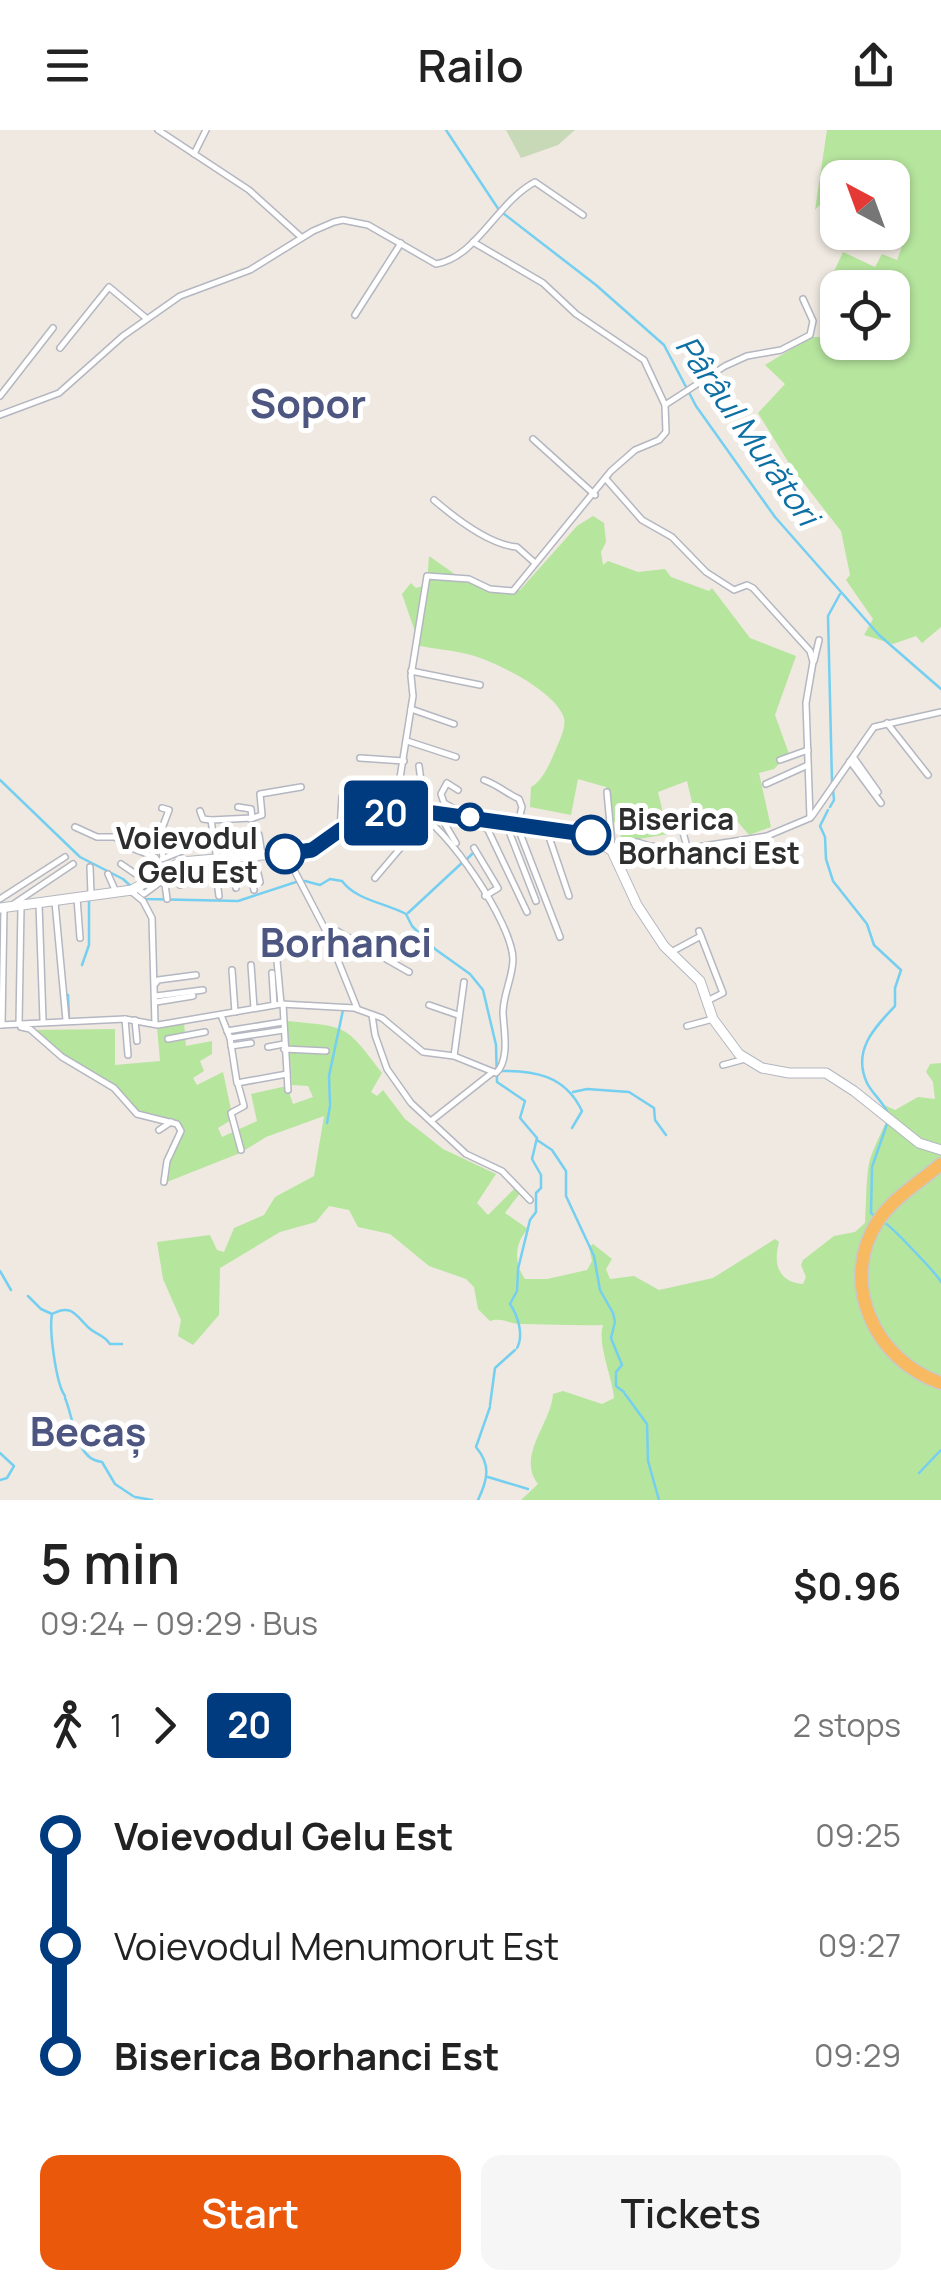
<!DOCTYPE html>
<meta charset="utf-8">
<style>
:root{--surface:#fff;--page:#f6f6f6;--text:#222;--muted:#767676;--accent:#ea580c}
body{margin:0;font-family:Manrope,sans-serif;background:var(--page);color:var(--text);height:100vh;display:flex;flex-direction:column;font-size:38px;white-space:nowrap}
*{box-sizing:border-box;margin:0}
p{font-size:32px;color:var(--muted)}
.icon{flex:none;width:55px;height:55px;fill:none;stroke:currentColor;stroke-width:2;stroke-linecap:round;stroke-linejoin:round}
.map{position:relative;height:1370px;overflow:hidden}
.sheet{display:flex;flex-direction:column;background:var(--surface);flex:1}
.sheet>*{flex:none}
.badge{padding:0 20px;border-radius:8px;font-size:35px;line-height:65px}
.needle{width:65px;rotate:319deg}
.tools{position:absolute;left:820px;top:30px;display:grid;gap:20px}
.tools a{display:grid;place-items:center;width:90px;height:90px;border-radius:20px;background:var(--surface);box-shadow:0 2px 8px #0004;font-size:50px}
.map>.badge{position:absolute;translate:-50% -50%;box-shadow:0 0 0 5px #fff}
.legs{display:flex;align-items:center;gap:15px;height:110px;padding:0 40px;font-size:32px}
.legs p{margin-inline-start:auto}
.overview{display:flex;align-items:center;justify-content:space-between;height:170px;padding:0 40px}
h1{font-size:55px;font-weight:600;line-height:75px}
.button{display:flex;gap:20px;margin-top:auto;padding:20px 40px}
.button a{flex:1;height:115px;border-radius:20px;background:var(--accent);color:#fff;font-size:40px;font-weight:600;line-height:115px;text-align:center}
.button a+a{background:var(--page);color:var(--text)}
ul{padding:0 40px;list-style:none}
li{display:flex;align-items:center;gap:35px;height:110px;font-size:38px}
li i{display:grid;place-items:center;width:15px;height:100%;margin:0 12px;background:currentColor}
li i::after{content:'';width:25px;height:25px;margin:-12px;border:8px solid;border-radius:50%;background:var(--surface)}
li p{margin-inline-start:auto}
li:first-child i{background:linear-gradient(#0000 50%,currentColor 0)}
li:last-child i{background:linear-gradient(currentColor 50%,#0000 0)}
header{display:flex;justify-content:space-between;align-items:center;height:130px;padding:0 40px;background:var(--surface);font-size:45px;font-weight:600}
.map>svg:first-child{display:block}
.green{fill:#b6e59e}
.cemetery{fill:#c8d9b8}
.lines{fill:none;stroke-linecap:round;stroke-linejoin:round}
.stream{stroke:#75cff0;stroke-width:2.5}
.minor-casing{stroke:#b4b7c1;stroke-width:8}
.secondary-casing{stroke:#b4b7c1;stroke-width:11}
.trunk-casing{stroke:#c9c9c9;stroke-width:15}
.minor{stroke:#fff;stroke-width:5}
.secondary{stroke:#fff;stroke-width:9}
.trunk{stroke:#f8ba60;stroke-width:12}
.line-1-casing{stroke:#fff;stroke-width:22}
.line-1{stroke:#003b80;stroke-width:15}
.stop-1-dot{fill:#fff;stroke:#003b80;stroke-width:5}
.labels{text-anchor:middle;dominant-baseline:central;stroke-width:10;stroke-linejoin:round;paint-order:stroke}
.stop-label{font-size:30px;font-weight:bold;fill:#2e2e2e;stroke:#fff;text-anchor:start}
.water-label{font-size:32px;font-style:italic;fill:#0d6fa3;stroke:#fff}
.district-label{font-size:40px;font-weight:bold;fill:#4d5680;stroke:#fff}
</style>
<header><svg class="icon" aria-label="menu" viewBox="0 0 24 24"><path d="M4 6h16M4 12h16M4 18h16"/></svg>Railo<svg class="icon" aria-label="share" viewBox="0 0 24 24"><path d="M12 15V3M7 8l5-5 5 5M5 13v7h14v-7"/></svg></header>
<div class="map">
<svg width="941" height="1370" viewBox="0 0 941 1370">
<rect width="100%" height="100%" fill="#efe9e1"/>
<!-- green -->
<g class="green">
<path d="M827,0H941V497L922,513L916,506L893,514L864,505L873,489L846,450L850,445L841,401L792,338L758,283L785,254L765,235L811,207H829L837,195L838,212H892V158H838L837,184L826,159L843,122L875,137L882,124L897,130L903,113L893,109L902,83L893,75L892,48H838L837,75L835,77L824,70L815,80Z"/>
<path d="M593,386L604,393L606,412L601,422L603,435L608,431L638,442L665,439L671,447L709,461L712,458L750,508L796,526L775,585L789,624L774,639L759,643L771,697L749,705L731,684L697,693L687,651L658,662L668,704L616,713L626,698L610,690L606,657L578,649L571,685L530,677L531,657C543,651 551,631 556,619C560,609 566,598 564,588C556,561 493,530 467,524C452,520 435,519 420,516L402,464L411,453L416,458L427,455L429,426L466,452L520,460L577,396Z"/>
<path d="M287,891C348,897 345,894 382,943L371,962L377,966L383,960L405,989L443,1019L496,1044L477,1073L488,1085L516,1057L520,1063L505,1083L528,1099C514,1113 514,1134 525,1149H547L587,1140L592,1131L589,1117L593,1114L612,1129L606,1139L610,1149L634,1146L659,1160L713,1148L775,1109L779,1112C773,1134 778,1152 803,1154L806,1147L801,1135L803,1130L834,1106L855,1102L865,1093C866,1075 866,1059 868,1039C870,1022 882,1003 888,987L882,974L895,980L918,967L935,969L933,952L926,942L930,934L941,933V1370H521L538,1354C516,1326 551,1294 553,1264L563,1261L602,1274L614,1268C612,1245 597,1215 603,1195C578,1196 549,1194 521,1194C508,1194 503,1187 490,1191L478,1179L474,1157L466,1149L429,1136L390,1104L358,1097L349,1080L329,1076L316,1092L280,1102L220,1138L219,1185L193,1215L178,1206L181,1190L163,1149L157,1112L210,1105L217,1120L224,1122L234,1098L264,1085L275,1067L314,1046L324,986L266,1007L240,1023L167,1052V1039L182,1007L177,992L144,986L126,970L26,900L115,899V935L160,931L157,897L184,892L186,916L212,911V924L200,931L204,941L193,948L197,955L223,942L233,989L218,998L222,1007L257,991L251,964L287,956L293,974L313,967L308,956L292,955Z"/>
</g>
<!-- cemetery -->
<path class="cemetery" d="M506,0H575L558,15L521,28Z"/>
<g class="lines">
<!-- stream -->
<g class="stream">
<path d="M446,0L499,80L596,155L664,215L696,276L775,387L879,505L941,559"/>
<path d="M0,650L80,727L123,749L145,769L238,771L299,751"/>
<path d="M832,652L828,486L840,464"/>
<path d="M830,677L834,670L833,659"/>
<path d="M828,680L820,696L825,707L826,729L833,751L867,794L874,815L901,840L895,858V876C874,898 852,921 867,953C873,965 885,973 889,986"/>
<path d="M467,729L474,722"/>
<path d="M305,751L320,755L330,749L342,751C356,770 385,773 406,784L412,796L435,819L470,844L483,860L496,915L497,952L525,971L520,988L537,1008L532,1029L541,1045V1058L536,1063V1082L530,1090L518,1139"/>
<path d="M408,783L464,731"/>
<path d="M82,835L89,815V769"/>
<path d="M68,865L69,888"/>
<path d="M497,941C534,940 565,945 582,981L572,998"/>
<path d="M573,962L587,959L629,962L654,978L655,990L666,1005"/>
<path d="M330,974L329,946L343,880"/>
<path d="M327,993L330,976"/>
<path d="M537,1010L552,1020L566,1041V1066L594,1126L600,1160L613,1183L615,1192L611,1208L622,1235L616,1242V1256L624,1262"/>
<path d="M876,1087L871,1083L872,1037L888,991"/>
<path d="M885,1093C891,1096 938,1145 941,1152"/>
<path d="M0,1141L11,1160"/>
<path d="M28,1166L41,1179L52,1184C72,1173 76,1186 89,1198C98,1206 103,1204 110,1214H122"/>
<path d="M52,1184C49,1200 56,1254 65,1266"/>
<path d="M517,1218C524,1205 518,1186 510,1174L517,1161L518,1141"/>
<path d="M625,1264L647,1294L648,1331L659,1370"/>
<path d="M65,1268C74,1288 75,1330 102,1332L115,1354L133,1366"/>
<path d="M490,1275L495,1238L515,1220"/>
<path d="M0,1323L14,1336L7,1348L0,1350"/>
<path d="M919,1343L941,1320"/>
<path d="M488,1347L528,1359"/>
<path d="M135,1367L152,1370"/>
<path d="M478,1370C488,1349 491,1335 476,1317L490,1277"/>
</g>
<!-- minor casing -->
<g class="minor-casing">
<g id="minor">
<path d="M158,0L249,60L301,107"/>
<path d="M194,24L206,0"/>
<path d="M355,185L401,113"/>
<path d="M60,218L109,157L146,188"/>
<path d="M0,266L53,198"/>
<path d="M665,275L725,236L747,226L781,220L810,205L813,191L803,169"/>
<path d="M0,285L59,263L123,206L180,166L250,140L313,101L334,92L343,90L368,95L436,134C477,127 497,72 535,52L583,85"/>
<path d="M533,309L595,365"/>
<path d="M606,349L642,390L672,407L706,442L734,460L747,455L753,458L810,521L813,532L806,573L810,688"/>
<path d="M434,370C455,388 490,415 517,417L535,433"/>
<path d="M814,531L819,510"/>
<path d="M411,541L480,555"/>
<path d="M411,579L454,594"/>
<path d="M887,593L928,645"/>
<path d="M407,611L456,627"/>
<path d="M360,628L404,631"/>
<path d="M854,628L878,662"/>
<path d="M780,630L808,620"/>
<path d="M850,631L881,673"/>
<path d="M419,636L423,666L431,680"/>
<path d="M484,650C498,655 506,663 519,669L522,677L518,693"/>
<path d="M766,654L808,635"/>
<path d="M458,660L447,653L441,664L444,673L458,681L460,685"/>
<path d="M607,662L612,715"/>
<path d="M200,681L203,689L211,690"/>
<path d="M396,682L402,669L399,654L413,566L411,546L427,446L469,449L490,459L513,461L611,341L635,320L659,310L666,302L665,275L644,230L576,184L543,153L473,112"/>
<path d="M439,684L456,713"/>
<path d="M678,684L687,717"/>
<path d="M812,686L874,597L941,582"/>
<path d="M250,689L262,685L260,664L301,657"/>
<path d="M475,691L488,700L527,782"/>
<path d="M505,691L536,771"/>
<path d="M516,693L560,807"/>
<path d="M75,697L97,707H115L129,717L155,727L163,739L167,769"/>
<path d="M546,698L569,766"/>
<path d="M340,700L342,667L351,651"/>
<path d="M228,704L231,726"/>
<path d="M259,705L262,725"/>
<path d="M157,710L185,706"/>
<path d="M610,717L637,712L650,716L697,717L767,706L810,688"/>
<path d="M474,718L498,758L485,766"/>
<path d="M290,723L292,736L327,803L357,878"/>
<path d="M152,725L169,680L162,678"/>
<path d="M254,726L260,752"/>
<path d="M235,727L236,758"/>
<path d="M163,728L162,719L182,713"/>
<path d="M248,728L254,760"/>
<path d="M162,729L182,721"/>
<path d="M214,729L219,766"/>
<path d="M217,729L211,690L252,688L251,679L238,677"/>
<path d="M121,734L140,747V756"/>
<path d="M177,736L180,755"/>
<path d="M90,737L91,764"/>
<path d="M108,744L116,762"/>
<path d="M375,748L426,688"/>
<path d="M137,758L144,764L163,750"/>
<path d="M132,762L143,771L152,788L155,894"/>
<path d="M77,768L80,808"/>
<path d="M0,769L65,727"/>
<path d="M55,772L66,890"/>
<path d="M15,773L73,734"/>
<path d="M39,774L43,890"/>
<path d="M699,801L723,863L707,871"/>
<path d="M327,802L337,801L409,842"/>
<path d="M673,821L701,806"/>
<path d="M277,831L281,874"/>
<path d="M251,835L254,878"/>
<path d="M232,840L235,882"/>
<path d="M272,843L274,875"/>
<path d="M155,854L158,850L196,845"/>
<path d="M156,866L203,860"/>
<path d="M156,872L193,866"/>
<path d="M283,874L288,960"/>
<path d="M429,875L458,885"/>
<path d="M221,885L230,908L237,953L287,944"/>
<path d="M372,885L375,905L387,939L411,973L466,1024L502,1041L530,1070"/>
<path d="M125,889L128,925"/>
<path d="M135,890L137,911"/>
<path d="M19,894L21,777"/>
<path d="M0,895L125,889L158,895L281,874L354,878L382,888L423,922L454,926L496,943C510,930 504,901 503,883C503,864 513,847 513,829C512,793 448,698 416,682"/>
<path d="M2,895L4,778"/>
<path d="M687,896L713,889"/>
<path d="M21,897L30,899L62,927L114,958L137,984L177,994L181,1001L167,1031L164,1052"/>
<path d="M227,901L283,892"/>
<path d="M230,908L284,900"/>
<path d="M168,909L205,902"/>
<path d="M231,916L251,913"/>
<path d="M268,917L284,914"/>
<path d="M284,919L326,921"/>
<path d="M454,926L464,852"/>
<path d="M723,935L745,929"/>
<path d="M238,954L244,976L231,983L241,1020"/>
<path d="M431,991L493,942"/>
<path d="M159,1000L171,992"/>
</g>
</g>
<!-- secondary casing -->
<g class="secondary-casing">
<path id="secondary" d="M0,778L132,760L181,732L308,721L343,698L383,684L421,680L586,703L612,721L637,775L664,816L700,851L713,889L739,924L762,938L789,943H826L854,961L919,1013L941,1020"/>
</g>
<!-- trunk casing -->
<g class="trunk-casing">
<path id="trunk" d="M941,1034C920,1052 894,1067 878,1091C838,1152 875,1231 941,1253"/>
</g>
<!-- minor -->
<use href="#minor" class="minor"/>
<!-- secondary -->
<use href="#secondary" class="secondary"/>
<!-- trunk -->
<use href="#trunk" class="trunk"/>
</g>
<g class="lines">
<!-- line-1 casing -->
<g class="line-1-casing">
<path id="line-1" d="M285,724L312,720L340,700L368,687L412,680L591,705"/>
</g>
<!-- line-1 -->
<use href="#line-1" class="line-1"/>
</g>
<!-- markers -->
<g class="stop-1-dot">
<circle cx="470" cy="687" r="12"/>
<circle cx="591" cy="705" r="18"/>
<circle cx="285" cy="724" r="18"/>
</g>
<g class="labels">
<!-- stop labels -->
<g class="stop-label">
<text x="618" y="688">Biserica<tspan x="618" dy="34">Borhanci Est</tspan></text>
<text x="258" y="707" text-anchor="end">Voievodul<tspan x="258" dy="34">Gelu Est</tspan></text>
</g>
<!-- water labels -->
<g class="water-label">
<text transform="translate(748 300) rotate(55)">Pârâul Murători</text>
</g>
<!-- district labels -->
<g class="district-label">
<text x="308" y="272">Sopor</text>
<text x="346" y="811">Borhanci</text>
<text x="88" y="1300">Becaș</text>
</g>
</g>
</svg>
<div class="tools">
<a><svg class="needle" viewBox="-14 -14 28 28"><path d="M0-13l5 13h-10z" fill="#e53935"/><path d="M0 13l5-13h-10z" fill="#767676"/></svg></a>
<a><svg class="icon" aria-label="locate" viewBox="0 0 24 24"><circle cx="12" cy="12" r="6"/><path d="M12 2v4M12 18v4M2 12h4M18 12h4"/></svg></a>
</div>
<b class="badge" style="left:386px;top:683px;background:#003b80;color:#fff">20</b>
</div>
<section class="sheet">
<div class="overview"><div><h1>5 min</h1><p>09:24 – 09:29 · Bus</p></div><b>$0.96</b></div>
<div class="legs"><svg class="icon" aria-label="walk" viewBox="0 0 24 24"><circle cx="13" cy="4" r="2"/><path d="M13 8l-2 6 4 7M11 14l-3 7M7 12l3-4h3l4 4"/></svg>1<svg class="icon" aria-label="forward" viewBox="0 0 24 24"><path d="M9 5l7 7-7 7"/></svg><b class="badge" style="background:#003b80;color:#fff">20</b><p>2 stops</p></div>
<ul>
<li><i style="color:#003b80"></i><b>Voievodul Gelu Est</b><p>09:25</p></li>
<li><i style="color:#003b80"></i><span>Voievodul Menumorut Est</span><p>09:27</p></li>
<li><i style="color:#003b80"></i><b>Biserica Borhanci Est</b><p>09:29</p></li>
</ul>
<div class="button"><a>Start</a><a>Tickets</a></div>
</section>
